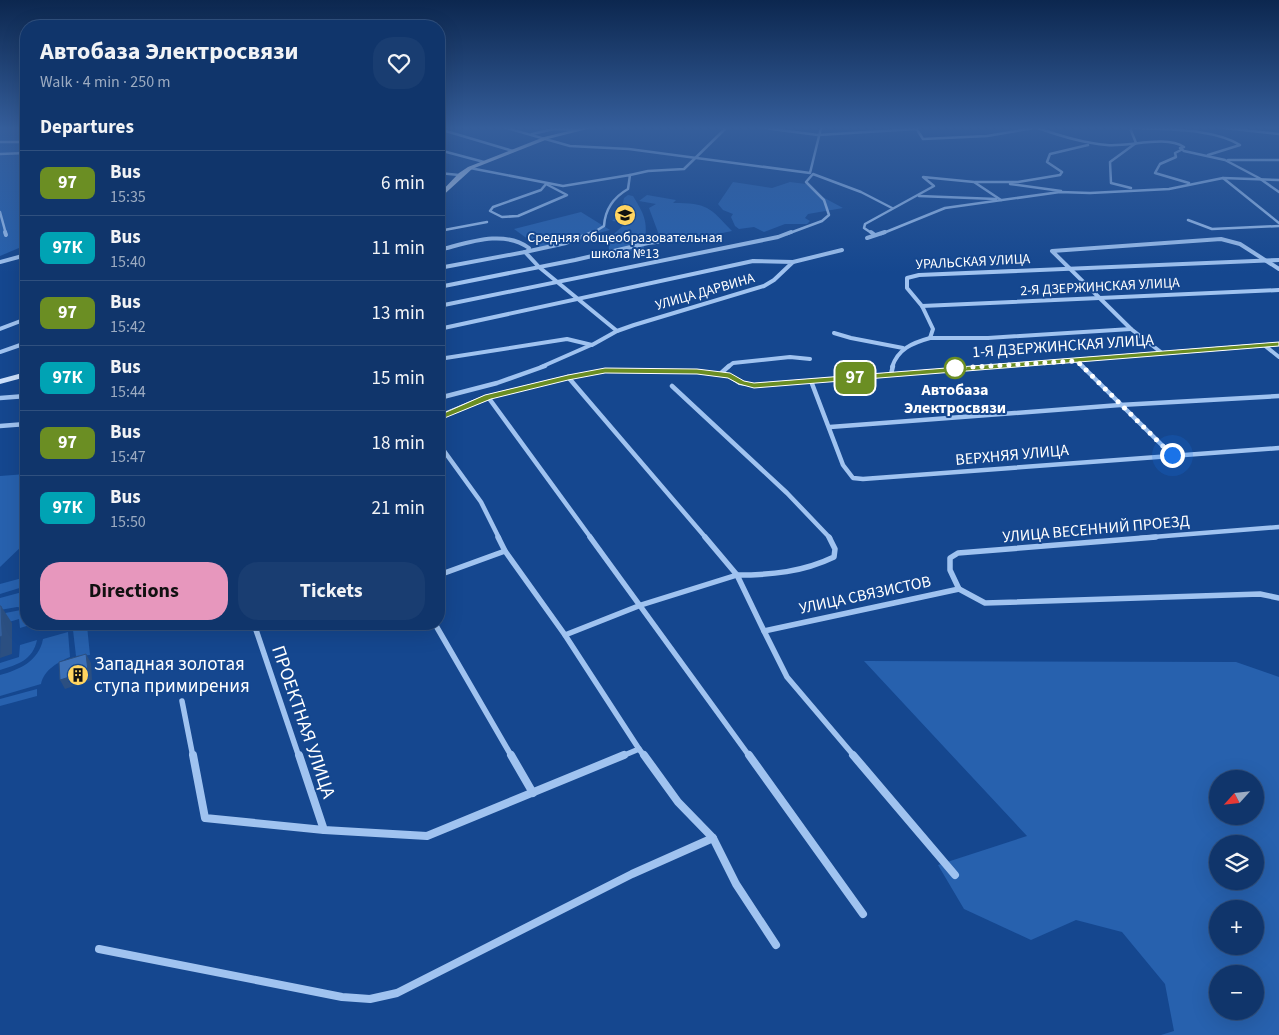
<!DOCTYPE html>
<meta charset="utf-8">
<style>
:root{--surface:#10356b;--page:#193d71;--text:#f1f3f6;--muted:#9cabc1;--line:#30507e;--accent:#e797bd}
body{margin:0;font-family:"Source Sans 3",sans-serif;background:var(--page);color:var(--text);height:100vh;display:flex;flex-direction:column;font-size:19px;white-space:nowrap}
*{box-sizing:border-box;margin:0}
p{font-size:16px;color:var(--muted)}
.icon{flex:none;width:28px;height:28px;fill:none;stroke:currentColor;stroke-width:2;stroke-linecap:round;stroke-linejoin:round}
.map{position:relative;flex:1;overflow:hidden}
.drawer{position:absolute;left:20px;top:20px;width:425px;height:610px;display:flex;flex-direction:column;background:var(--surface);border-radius:20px;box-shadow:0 5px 20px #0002,0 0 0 1px var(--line)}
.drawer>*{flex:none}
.badge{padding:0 10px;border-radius:8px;font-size:18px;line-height:32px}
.needle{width:32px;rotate:243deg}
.buttons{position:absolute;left:1209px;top:770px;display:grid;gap:10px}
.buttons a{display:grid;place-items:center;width:55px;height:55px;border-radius:50%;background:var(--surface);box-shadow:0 5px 20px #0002,0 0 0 1px var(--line);font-size:25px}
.you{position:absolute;width:25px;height:25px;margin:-12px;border:4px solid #fff;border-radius:50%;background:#1a73e8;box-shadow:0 0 0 8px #1a73e833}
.map>.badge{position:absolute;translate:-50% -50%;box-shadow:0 0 0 2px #fff}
h2{padding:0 20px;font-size:19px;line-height:45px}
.round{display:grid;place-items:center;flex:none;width:52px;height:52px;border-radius:20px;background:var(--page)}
.headline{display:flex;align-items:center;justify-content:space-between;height:85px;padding:0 20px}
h1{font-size:24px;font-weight:700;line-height:38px}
.action{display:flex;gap:10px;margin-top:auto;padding:10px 20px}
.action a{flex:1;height:58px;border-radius:20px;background:var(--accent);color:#111;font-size:20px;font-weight:700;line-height:58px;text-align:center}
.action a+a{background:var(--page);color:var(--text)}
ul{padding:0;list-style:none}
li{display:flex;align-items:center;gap:15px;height:65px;padding:0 20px;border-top:1px solid var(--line)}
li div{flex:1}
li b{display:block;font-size:19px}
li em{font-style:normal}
li .badge{min-width:55px;font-weight:700;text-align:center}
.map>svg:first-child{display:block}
.green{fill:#2761ae;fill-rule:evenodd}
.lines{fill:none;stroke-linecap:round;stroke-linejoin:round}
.street-far4{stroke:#a0c3f0;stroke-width:2.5}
.street-far3{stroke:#a0c3f0;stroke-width:4}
.street-far2{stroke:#a0c3f0;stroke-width:4.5}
.street-far1{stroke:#a0c3f0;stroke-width:5.5}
.street{stroke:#a0c3f0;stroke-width:8}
.secondary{fill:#cee1fb;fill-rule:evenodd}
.shaded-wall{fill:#2b4f81}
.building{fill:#3d71b8;stroke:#2b4f81}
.line{fill:#6b8e23;stroke:#fff}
.walk{stroke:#fff;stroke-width:5;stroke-dasharray:0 9}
.stop-dot{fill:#fff;stroke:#6b8e23;stroke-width:2.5}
.labels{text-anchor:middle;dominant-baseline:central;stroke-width:4;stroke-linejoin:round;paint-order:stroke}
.far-poi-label{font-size:14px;fill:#fff;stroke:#15478f}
.far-street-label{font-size:14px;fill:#fff;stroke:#15478f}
.street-label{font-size:16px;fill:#fff;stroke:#15478f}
.stop-label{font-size:16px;font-weight:bold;fill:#fff;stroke:#15478f}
.near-poi-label{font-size:19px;fill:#fff;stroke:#15478f;text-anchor:start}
.near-street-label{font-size:19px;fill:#fff;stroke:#15478f}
</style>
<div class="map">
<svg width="1279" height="1035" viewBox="0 0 1279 1035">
<rect width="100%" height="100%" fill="#15478f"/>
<!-- green -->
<g class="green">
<path d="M0,128H26V245L0,256Z"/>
<path d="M733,182L772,188L790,182L806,184L817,194L843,208L808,214L805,218L810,221L807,224H785L764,232L754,227L739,229L735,226L731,217L733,214L723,210L718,204Z"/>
<path d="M628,195L633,196C646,217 648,223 644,248L624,252L609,250L608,239L624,225L621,222L612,221L621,212L624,198Z"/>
<path d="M647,195L676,200L673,203C708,203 709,207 732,231C709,235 681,246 659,235L649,208L656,204L639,201Z"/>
<path d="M581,212L610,230L540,248L514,229Z"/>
<path d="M26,474V542L0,567V476Z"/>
<path d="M26,577V586L0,594V584Z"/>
<path d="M26,591V608L17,607L0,610V598Z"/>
<path d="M21,610L26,613V624H33L20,628L19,619L9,622L0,614Z"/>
<path d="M87,626L90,655L76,656L73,630Z"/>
<path d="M68,632L70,657C58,662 44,670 41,684L0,696V675C19,670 39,661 43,639Z"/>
<path d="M37,640C33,660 17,665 0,670V663L19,657L20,645Z"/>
<path d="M864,661L1236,662L1279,677V1035H1161L1174,1031L1165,984L1122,932L1076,920L1031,940L964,909L938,865L1027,836ZM1218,779H1255V816H1218ZM1218,844H1255V881H1218ZM1218,909H1255V946H1218ZM1218,974H1255V1011H1218Z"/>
<path d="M37,689V696L0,706V699Z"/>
</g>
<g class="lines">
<!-- street-far4 -->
<g class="street-far4">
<path d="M506,128L570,146L629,149L810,173L821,128"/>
<path d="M764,128L818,135L916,129"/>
<path d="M916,128L923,139L987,136L1034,128"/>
<path d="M1038,128C1060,136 1083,143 1107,145C1130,147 1165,135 1184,147L1180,148L1184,151L1225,160L1259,178L1279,192"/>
<path d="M1130,128L1136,143L1110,162L1111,183L1131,188"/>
<path d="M1136,128C1167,130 1213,128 1240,145L1208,155"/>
<path d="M1224,128L1279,134"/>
<path d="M439,129L513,151"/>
<path d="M532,134L554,129L578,130"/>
<path d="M0,142H26"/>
<path d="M439,150L484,162"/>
<path d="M1181,150L1175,153L1176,157L1160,164L1155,173L1189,183"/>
<path d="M0,154L26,153"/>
<path d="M1228,160H1279"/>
<path d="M470,168L563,186L630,175L628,189C614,197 605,210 604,226L591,234"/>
<path d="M439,173L459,175"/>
<path d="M630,175L648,171L684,169L726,128"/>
<path d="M1223,178L1279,223"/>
<path d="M975,182H1018L1060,175L1062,172L1047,162L1050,154L1088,145"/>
<path d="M546,184L567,195L518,216L502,217L490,211L493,207L541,190Z"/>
<path d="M1010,184L1061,191"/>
<path d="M919,196L996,199"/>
<path d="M0,212L6,234"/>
<path d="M1188,220L1212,229L1279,226"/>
<path d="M439,231L487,222"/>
<path d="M787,234L822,221L829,215L824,200L806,182L813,174L861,192L892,208"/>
<path d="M873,234L864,228L865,224L934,186L923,177L974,182L1001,200"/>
<path d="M881,234L945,208L1060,192L1090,193L1169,189L1223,178L1279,180"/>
</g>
<!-- street-far3 -->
<g class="street-far3">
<path d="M5,232L6,235"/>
<path d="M594,232L566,243L525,252L539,267L617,331"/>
<path d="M871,232L875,235"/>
<path d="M867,238L885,232"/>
<path d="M439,250C468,243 503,229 529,248L528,251"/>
<path d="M0,262L26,255"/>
<path d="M793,262L842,250"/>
<path d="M439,268L525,252"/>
<path d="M439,287L575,260L648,243L682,239"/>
<path d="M439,306L778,237L791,232"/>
<path d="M922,306L1279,290"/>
<path d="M0,329L26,319"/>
<path d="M439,329L753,261L793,262L774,280L764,286L634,325L617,331L592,345L567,339L439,359"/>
<path d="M1131,329L988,338H930L933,329L922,306L907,288V278L919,275L1279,260"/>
<path d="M834,333L851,338L903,348"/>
<path d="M1264,345L1279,357"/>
<path d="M0,352L26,343"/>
<path d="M1162,353L1131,329L1052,251L1221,239L1240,244L1279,269"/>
<path d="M1077,361L1083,367"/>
<path d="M541,367L591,345"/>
<path d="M728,367L733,363L790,357L810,359"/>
<path d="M892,367C898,349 912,343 930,338"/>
</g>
<!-- street-far2 -->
<g class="street-far2">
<path d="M1082,366L1172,455"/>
<path d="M720,374L729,366"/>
<path d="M891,374L893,366"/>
<path d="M568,377L706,538"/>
<path d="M811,381L843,465L853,478L863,479L1279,448"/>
<path d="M672,386L787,493L830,538"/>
<path d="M488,397L591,538"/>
<path d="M0,398L26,396"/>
<path d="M439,398L497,383L545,366"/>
<path d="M0,426L26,424"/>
<path d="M830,427L1120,405L1279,396"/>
<path d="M439,444L481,502L499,538"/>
<path d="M1140,538L1279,527"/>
</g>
<!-- street-far1 -->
<g class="street-far1">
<path d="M498,537L505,551L565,635L639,749L620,757"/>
<path d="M590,537L750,757"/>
<path d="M439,575L505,551"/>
<path d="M959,589L950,570V558L958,553L1156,537"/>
<path d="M254,624L299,757"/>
<path d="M435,624L512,757"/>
<path d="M764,631L737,575C771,575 803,572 834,557L835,549L829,537"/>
<path d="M565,635L641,605L737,575L705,537"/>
<path d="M182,701L193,757"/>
<path d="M639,749L645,757"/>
<path d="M855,757L787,677L764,631L959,589L985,603L1260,594L1279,598"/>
</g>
<!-- street -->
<g class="street">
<path d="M193,755L205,818L324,830L427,836L624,755"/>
<path d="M299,755L324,830"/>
<path d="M511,755L533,793"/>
<path d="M644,755L678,802L713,838L736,884L776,945"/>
<path d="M749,755L863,914"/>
<path d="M853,755L955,875"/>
<path d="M99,949L342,997L370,999L397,993L632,874L713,838"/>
</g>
<!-- secondary -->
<g class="secondary">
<path d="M581,128H591L548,139L472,169L439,199V194L459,173L468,167L544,137Z"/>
<path d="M1279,342V346L754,387L739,385L728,378L697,373H605L568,379L491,399L439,420V414L485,395L568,375L605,369H697L730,374L744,381L754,383Z"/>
<path d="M26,372V377L0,384V379Z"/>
</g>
</g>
<!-- shaded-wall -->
<g class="shaded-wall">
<path d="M1,606L12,623V654L0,658Z"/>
<path d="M86,654L91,663L92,680L65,689L60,680Z"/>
</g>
<!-- building -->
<g class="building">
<path d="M0,606H1L2,636L0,637Z"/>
<path d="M86,654L88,671L60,680L59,662Z"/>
</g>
<!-- sky -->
<linearGradient id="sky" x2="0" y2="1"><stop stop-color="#0c274f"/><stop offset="0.47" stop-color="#355e9b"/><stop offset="1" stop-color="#355e9b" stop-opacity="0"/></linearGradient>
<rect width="1279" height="273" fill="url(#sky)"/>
<!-- line -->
<path class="line" d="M1279,342V346L754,388L739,384L728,378L697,374L605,373L568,380L491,399L442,419L435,417L485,395L568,375L605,368L697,369L730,373L744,381L754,383Z"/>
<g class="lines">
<!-- walk -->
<path class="walk" d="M955,368L1077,361L1172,455"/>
</g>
<!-- icons -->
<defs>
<g id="school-disc" transform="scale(1.125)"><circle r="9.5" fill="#ffd460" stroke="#15478f"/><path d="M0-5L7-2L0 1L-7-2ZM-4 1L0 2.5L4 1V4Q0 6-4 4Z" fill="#111"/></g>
<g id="building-disc" transform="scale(1.125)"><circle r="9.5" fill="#ffd460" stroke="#15478f"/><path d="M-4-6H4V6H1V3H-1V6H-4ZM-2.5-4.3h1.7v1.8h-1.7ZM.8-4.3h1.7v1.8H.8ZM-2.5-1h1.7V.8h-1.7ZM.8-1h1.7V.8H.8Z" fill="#111"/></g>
</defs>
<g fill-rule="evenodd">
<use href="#school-disc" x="625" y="215"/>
<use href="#building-disc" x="78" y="675"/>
</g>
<!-- markers -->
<circle class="stop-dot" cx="955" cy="368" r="10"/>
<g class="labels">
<!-- far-poi labels -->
<g class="far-poi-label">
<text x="625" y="238">Средняя общеобразовательная<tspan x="625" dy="16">школа №13</tspan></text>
</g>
<!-- far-street labels -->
<g class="far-street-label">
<text transform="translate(973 262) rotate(-3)">УРАЛЬСКАЯ УЛИЦА</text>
<text transform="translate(1100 287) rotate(-3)">2-Я ДЗЕРЖИНСКАЯ УЛИЦА</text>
<text transform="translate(705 292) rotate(-16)">УЛИЦА ДАРВИНА</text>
</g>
<!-- street labels -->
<g class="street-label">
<text transform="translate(1063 346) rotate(-4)">1-Я ДЗЕРЖИНСКАЯ УЛИЦА</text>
<text transform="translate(1012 455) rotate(-5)">ВЕРХНЯЯ УЛИЦА</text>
<text transform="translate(1096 529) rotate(-5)">УЛИЦА ВЕСЕННИЙ ПРОЕЗД</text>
<text transform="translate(865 595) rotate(-12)">УЛИЦА СВЯЗИСТОВ</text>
</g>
<!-- stop labels -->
<g class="stop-label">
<text x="955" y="390">Автобаза<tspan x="955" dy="18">Электросвязи</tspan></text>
</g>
<!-- near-poi labels -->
<g class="near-poi-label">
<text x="94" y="664">Западная золотая<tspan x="94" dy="22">ступа примирения</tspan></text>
</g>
<!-- near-street labels -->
<g class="near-street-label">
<text transform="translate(303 722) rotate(71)">ПРОЕКТНАЯ УЛИЦА</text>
</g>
</g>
</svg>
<div class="buttons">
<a><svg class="needle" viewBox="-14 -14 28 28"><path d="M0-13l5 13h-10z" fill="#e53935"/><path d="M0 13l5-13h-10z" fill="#9cabc1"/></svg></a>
<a><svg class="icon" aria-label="layers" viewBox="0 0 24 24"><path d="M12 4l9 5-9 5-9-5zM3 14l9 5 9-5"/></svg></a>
<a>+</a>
<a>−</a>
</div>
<div class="you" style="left:1172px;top:455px"></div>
<b class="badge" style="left:855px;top:378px;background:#6b8e23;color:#fff">97</b>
<section class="drawer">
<div class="headline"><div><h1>Автобаза Электросвязи</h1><p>Walk · 4 min · 250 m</p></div><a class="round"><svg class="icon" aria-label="heart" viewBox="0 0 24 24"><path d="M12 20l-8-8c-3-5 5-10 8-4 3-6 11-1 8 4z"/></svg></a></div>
<h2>Departures</h2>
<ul>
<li><span class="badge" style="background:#6b8e23;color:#fff">97</span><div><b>Bus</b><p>15:35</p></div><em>6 min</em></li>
<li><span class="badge" style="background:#00a3b4;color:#fff">97К</span><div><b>Bus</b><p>15:40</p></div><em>11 min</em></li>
<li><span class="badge" style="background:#6b8e23;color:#fff">97</span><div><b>Bus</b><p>15:42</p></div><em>13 min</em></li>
<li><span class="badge" style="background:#00a3b4;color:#fff">97К</span><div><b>Bus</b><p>15:44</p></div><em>15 min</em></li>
<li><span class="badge" style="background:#6b8e23;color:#fff">97</span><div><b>Bus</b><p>15:47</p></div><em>18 min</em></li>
<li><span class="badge" style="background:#00a3b4;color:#fff">97К</span><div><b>Bus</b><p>15:50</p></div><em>21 min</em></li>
</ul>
<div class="action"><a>Directions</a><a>Tickets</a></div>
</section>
</div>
